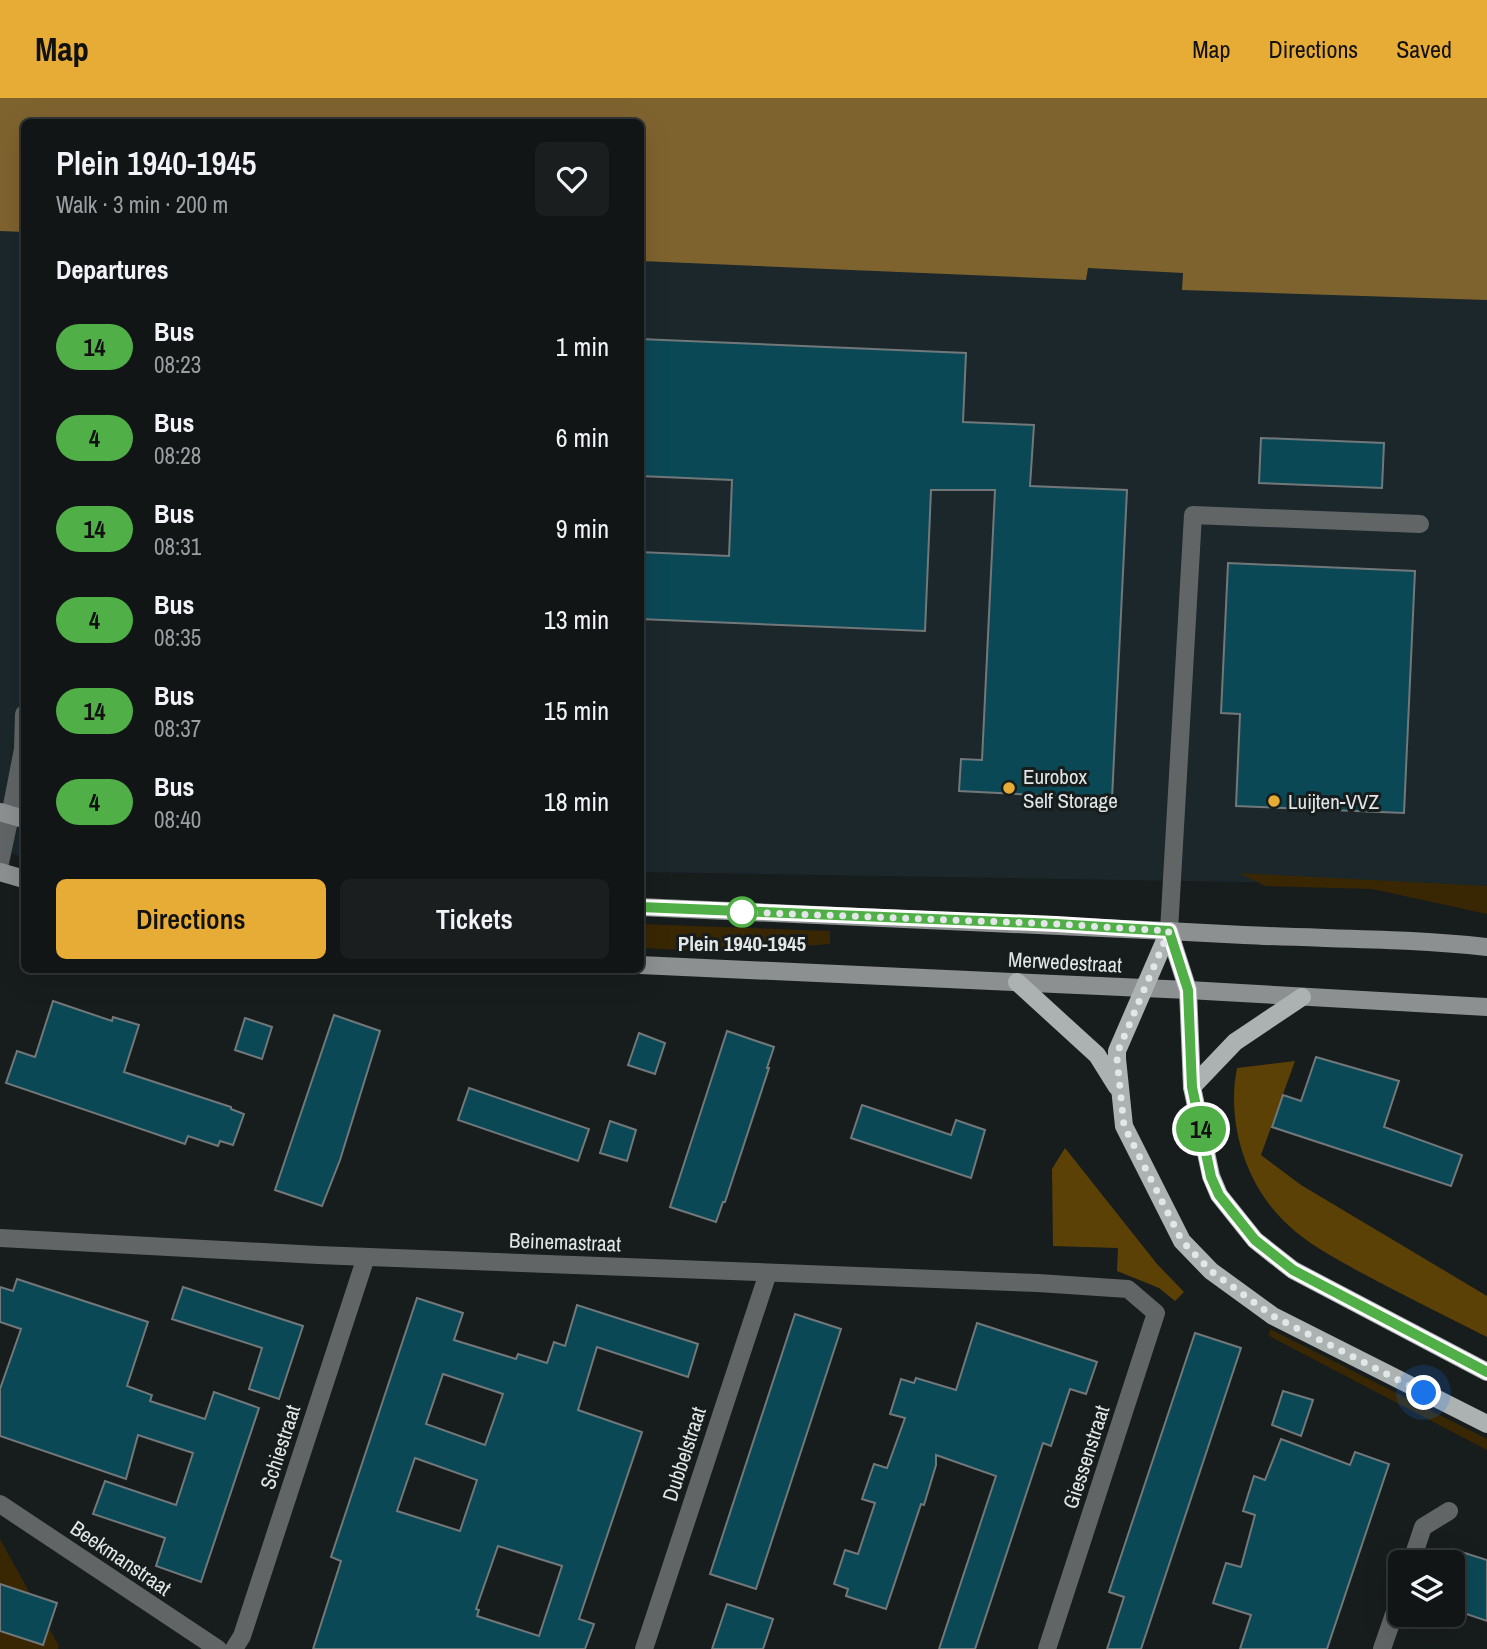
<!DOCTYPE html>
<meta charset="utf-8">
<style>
:root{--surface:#111516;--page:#1a1e1f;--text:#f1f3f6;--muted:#9c9fa1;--line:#303435;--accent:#e7ac36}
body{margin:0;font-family:"Archivo Narrow",sans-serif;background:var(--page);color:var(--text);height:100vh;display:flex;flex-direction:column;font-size:26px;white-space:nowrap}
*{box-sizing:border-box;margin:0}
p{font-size:23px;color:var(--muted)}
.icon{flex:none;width:38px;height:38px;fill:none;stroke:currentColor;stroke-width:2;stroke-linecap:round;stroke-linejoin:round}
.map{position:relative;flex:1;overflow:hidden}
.panel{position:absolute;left:21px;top:21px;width:623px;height:854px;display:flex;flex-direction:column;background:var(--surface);border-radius:10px;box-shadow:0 7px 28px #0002,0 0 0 2px var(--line)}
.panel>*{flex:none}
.badge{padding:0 14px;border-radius:23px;font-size:24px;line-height:46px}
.tools{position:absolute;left:1388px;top:1452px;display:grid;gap:14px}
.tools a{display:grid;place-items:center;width:77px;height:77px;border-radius:10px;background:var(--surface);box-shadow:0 7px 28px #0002,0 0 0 2px var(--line);font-size:35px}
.you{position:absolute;width:35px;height:35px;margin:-18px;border:5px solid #fff;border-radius:50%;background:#1a73e8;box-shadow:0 0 0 10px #1a73e833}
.map>.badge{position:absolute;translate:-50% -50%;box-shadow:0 0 0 4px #fff}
h2{padding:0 35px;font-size:26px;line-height:63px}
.round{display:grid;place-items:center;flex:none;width:74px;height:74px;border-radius:10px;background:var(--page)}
.overview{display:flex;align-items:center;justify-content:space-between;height:119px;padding:0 35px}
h1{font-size:33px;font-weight:600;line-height:52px}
.action{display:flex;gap:14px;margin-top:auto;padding:14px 35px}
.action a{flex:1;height:80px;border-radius:10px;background:var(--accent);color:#111;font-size:28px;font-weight:600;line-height:80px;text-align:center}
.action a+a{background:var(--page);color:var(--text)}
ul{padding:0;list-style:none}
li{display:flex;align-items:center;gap:21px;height:91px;padding:0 35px}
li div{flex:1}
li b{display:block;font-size:26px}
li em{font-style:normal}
li .badge{min-width:77px;font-weight:700;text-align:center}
header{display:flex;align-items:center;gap:42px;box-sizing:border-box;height:98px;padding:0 35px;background:var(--accent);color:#111}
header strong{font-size:33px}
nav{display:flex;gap:38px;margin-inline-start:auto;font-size:24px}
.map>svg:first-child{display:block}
.built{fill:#1b272a}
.green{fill:#392703}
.forest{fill:#5c4107}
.water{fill:#7f632f}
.building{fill:#0b4856;stroke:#72787a;stroke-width:2;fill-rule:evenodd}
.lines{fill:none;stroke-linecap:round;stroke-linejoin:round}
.lane{stroke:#626566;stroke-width:18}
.street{stroke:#626566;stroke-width:18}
.secondary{stroke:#8c9091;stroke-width:18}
.primary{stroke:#acb1b2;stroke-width:18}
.line-casing{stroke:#fff;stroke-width:16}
.line{stroke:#50af46;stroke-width:10}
.walk{stroke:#e2e6e7;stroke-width:7;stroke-dasharray:0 12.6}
.poi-dot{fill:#e7ac36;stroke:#171c1d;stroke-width:2.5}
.stop-dot{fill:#fff;stroke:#50af46;stroke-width:3.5}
.labels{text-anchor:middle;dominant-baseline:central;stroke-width:6;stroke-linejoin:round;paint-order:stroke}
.poi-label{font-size:21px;fill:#e2e6e7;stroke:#171c1d;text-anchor:start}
.stop-label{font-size:21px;font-weight:bold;fill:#e2e6e7;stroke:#171c1d}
.street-label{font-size:21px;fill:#e2e6e7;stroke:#171c1d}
</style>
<header>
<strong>Map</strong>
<nav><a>Map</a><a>Directions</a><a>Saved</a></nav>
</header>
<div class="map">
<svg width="1487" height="1551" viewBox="0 0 1487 1551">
<rect width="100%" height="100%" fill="#171c1d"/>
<!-- built -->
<path class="built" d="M0,0H1487V788L641,774L640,24H24V760L0,751Z"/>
<!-- green -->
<g class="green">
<path d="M1239,775L1487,788V816L1372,791L1265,788Z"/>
<path d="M640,826L830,833V846L730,854L641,850Z"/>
<path d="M1270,1231L1487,1341V1352L1269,1238Z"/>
<path d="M0,1441L59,1548L58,1551H0Z"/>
</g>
<!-- forest -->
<g class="forest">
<path d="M1295,963L1261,1057L1301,1087L1487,1198V1239C1444,1217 1401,1196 1358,1173C1333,1159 1308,1146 1287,1126C1246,1088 1226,1025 1237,970Z"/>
<path d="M1065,1050L1157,1166L1184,1194L1175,1203L1159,1190L1117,1173L1118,1150L1053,1148L1052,1071Z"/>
</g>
<!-- water -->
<path class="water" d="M0,0H1487V202L1182,192L1183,175L1088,170L1086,182L641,163L640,24H24V134L0,133Z"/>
<!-- building -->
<g class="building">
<path d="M640,241L966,255L963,324L1034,327L1030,388L1127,392L1112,701L959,693L961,661L982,662L995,392H931L925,533L640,521V454L729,458L732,382L640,378Z"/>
<path d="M1261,340L1384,345L1382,390L1259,385Z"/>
<path d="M1228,465L1415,473L1404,715L1236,708L1240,616L1221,615Z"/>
<path d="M53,903L112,923L113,919L139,927L124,974L231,1009V1011L244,1016L233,1047L220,1043L218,1048L188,1038L185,1046L6,985L17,953L35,959Z"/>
<path d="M334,917L380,933L340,1062L322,1108L275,1092Z"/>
<path d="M245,920L272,929L262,961L235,952Z"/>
<path d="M727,933L774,949L767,970H769L725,1104H723L716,1124L670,1109Z"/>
<path d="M639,935L665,945L655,976L628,967Z"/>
<path d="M1316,959L1399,983L1384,1029L1462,1057L1451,1088L1272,1029L1283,997L1301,1003Z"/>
<path d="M469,990L589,1031L578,1063L458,1022Z"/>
<path d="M862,1007L951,1037L956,1022L985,1032L971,1080L851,1040Z"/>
<path d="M610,1023L636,1032L627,1063L600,1055Z"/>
<path d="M17,1181L148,1224L127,1288L152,1297L150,1303L205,1321L214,1294L259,1310L201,1484L156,1468L165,1440L93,1416L105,1383L176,1407L193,1355L138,1337L126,1381L0,1338V1291L21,1231L0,1224V1189L13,1193Z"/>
<path d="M183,1189L303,1228L279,1301L249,1291L262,1250L172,1221Z"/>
<path d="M417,1200L463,1215L454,1242L516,1261L518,1256L547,1265L554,1244L565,1248L577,1207L698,1246L688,1279L597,1249L578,1312L642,1334L579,1521L594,1526L585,1551H313L341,1463L331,1459ZM443,1276L503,1296L485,1347L426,1326ZM415,1360L477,1382L460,1433L397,1413ZM498,1448L562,1468L539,1538L477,1518L479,1512L476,1511Z"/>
<path d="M795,1216L841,1231L756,1491L710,1476Z"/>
<path d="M977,1225L1097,1264L1086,1296L1070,1291L1051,1348L1043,1345L975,1551H939L996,1378L936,1357V1367L924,1407L921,1406L886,1511L846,1498L848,1491L834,1486L845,1452L858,1456L875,1405L862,1401L874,1366L887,1370L905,1320L890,1316L901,1281L914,1285L916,1280L956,1292Z"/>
<path d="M1195,1235L1241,1250L1141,1551H1107L1124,1499L1109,1494Z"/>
<path d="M1283,1293L1313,1302L1301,1338L1272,1327Z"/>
<path d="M1281,1341L1350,1367L1355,1354L1389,1366L1327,1551H1240L1251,1517L1213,1505L1226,1465L1241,1469L1255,1417L1243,1413L1254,1378L1265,1382Z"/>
<path d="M1452,1451L1487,1462V1523L1452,1511Z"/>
<path d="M0,1486L57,1505L43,1547L0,1533Z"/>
<path d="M727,1506L773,1521L763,1551H712Z"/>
</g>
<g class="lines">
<!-- lane -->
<g class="lane">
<path d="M10,718L23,651L24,616"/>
<path d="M1169,833L1193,417L1420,426"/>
</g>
<!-- street -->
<g class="street">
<path d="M0,765L10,718"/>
<path d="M0,1140L318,1157L1038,1185L1128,1191L1156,1215L1047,1551"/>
<path d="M0,1406L218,1551"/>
<path d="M1411,1465L1423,1429L1449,1413"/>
<path d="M234,1551L242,1538L366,1159"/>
<path d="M644,1551L768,1175"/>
<path d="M1382,1551L1400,1499"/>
</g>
<!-- secondary -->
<g class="secondary">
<path d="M0,714L24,721"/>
<path d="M0,774L24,781"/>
<path d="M640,809C842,818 1043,826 1244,837C1325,841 1407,840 1487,849"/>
<path d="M640,867L1188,892L1487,909"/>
</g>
<!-- primary -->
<g class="primary">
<path d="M1169,833L1117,953V961L1124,1028L1182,1143L1211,1173L1273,1218L1487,1326"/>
<path d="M1169,833L1188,892L1192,989L1211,1078L1219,1097L1255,1142L1293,1172L1487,1274"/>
<path d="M1017,884L1097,957L1117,989"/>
<path d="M1192,989L1235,944L1302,899"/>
</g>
</g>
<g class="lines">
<!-- line casing -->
<g class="line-casing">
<path id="line" d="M640,809L1056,826L1169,833L1188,892L1192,989L1211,1079L1219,1097L1255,1142L1293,1172L1487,1274"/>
</g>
<!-- line -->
<use href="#line" class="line"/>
<!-- walk -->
<path class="walk" d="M742,814L1056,826L1169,833L1118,953L1117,961L1124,1028L1182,1143L1211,1173L1273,1218L1424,1295"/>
</g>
<!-- markers -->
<g class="poi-dot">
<circle cx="1009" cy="690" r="7"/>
<circle cx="1274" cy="703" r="7"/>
</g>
<circle class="stop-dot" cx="742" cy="814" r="14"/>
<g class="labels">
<!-- poi labels -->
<g class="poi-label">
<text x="1023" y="678">Eurobox<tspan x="1023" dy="24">Self Storage</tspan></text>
<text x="1288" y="703">Luijten-VVZ</text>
</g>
<!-- stop labels -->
<g class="stop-label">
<text x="742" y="845">Plein 1940-1945</text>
</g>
<!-- street labels -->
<g class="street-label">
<text transform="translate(1065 864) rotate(3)">Merwedestraat</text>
<text transform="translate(565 1144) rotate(2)">Beinemastraat</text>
<text transform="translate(280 1349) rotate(-72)">Schiestraat</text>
<text transform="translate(684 1356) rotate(-72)">Dubbelstraat</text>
<text transform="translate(1086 1359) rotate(-72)">Giessenstraat</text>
<text transform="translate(121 1460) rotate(34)">Beekmanstraat</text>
</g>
</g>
</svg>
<div class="tools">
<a><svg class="icon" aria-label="layers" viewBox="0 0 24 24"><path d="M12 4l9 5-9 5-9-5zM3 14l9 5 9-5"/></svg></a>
</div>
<div class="you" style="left:1424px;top:1295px"></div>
<b class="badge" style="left:1201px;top:1031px;background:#50af46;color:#111">14</b>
<section class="panel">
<div class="overview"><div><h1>Plein 1940-1945</h1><p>Walk · 3 min · 200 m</p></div><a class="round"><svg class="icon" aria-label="heart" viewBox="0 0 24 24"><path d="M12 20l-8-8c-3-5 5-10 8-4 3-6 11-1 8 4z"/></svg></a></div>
<h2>Departures</h2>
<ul>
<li><span class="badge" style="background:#50af46;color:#111">14</span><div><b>Bus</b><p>08:23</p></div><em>1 min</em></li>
<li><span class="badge" style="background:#50af46;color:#111">4</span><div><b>Bus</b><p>08:28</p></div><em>6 min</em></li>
<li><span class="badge" style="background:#50af46;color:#111">14</span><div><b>Bus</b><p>08:31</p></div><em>9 min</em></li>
<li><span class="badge" style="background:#50af46;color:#111">4</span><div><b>Bus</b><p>08:35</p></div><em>13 min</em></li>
<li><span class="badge" style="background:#50af46;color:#111">14</span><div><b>Bus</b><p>08:37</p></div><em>15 min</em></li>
<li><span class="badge" style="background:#50af46;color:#111">4</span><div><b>Bus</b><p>08:40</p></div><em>18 min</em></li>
</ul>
<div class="action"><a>Directions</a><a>Tickets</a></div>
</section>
</div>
